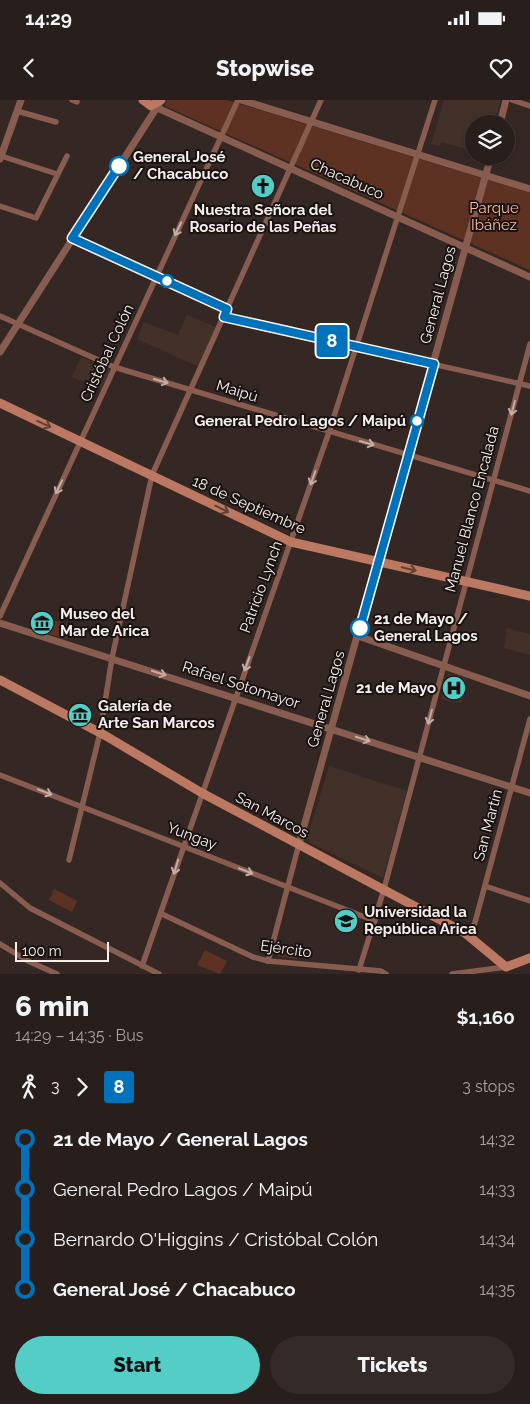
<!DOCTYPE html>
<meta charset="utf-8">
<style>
:root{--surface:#281e1b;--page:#342b28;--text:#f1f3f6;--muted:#a5a2a3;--line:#443c3a;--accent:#54cdc7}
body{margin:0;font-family:Raleway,sans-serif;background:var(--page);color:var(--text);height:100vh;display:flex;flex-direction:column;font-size:19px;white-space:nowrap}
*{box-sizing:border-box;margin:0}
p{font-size:16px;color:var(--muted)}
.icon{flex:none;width:28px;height:28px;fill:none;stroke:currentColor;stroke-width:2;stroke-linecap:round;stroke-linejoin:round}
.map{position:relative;height:874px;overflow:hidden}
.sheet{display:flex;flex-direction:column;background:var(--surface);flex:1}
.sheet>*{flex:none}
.badge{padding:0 10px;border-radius:4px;font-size:18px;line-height:32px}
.fabs{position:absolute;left:465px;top:15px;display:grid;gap:10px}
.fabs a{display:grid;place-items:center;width:50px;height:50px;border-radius:50%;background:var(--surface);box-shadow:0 1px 4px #0004,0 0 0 1px var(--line);font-size:25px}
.scale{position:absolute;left:15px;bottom:12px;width:94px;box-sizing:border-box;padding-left:5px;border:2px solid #f6eeeb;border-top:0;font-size:14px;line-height:18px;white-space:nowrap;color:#f6eeeb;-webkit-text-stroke:4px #181311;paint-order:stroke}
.map>.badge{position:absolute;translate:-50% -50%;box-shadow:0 0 0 2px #fff}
.legs{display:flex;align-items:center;gap:8px;height:55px;padding:0 15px;font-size:16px}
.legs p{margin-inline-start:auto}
.head{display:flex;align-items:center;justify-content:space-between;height:85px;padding:0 15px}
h1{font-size:28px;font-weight:800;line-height:38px}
.primary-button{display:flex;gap:10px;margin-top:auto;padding:10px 15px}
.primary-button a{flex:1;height:58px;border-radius:30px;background:var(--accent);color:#111;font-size:20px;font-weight:800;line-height:58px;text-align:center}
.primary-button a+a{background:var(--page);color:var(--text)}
ul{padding:0 15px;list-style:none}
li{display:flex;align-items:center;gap:18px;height:50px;font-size:19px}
li i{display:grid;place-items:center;width:8px;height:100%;margin:0 6px;background:currentColor}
li i::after{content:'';width:12px;height:12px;margin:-6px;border:4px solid;border-radius:50%;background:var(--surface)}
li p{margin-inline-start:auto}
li:first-child i{background:linear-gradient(#0000 50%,currentColor 0)}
li:last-child i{background:linear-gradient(currentColor 50%,#0000 0)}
.status{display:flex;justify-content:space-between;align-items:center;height:35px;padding:0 25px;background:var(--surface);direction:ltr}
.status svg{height:14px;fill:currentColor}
header{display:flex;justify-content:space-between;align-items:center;height:65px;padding:0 15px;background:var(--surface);font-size:22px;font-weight:800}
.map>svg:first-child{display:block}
.built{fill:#423029}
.green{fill:#5e3223}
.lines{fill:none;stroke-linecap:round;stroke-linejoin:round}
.minor{stroke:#885d4f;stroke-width:5.5}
.tertiary{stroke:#885d4f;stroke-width:7}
.secondary{stroke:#bc7861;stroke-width:9}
.oneway{stroke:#c4ada5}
.oneway2{stroke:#624035}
.line-1-casing{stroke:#fff;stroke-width:11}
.line-1{stroke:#0072bc;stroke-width:8}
.stop-1-dot{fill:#fff;stroke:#0072bc;stroke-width:2.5}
.labels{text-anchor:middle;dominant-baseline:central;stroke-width:4;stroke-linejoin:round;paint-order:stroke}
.stop-label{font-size:15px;font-weight:bold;fill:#f6eeeb;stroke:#181311;text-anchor:start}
.street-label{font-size:15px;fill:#f6eeeb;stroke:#181311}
.park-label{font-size:15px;fill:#fcb9a1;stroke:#181311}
.poi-label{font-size:15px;font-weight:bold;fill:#f6eeeb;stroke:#181311;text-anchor:start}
</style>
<div class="status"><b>14:29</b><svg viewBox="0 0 49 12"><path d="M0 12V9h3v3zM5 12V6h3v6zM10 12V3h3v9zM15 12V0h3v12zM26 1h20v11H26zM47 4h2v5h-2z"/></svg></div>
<header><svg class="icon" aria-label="back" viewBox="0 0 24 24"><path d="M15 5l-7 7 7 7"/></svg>Stopwise<svg class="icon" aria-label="heart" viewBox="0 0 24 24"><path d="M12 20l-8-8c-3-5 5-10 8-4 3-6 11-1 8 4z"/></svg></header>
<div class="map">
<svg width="530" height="874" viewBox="0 0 530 874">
<rect width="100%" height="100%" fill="#352824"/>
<!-- built -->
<g class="built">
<path d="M444,0H501L494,24H474V51L441,42L440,46L431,44Z"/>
<path d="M187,215L216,227L199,267L137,239L144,222L178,235Z"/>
<path d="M81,257L110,270L101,290L72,277Z"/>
<path d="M507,528L530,534V555L504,548Z"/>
<path d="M448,573L467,578L461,603L441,599Z"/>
<path d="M329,666L407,691L383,778L310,743L307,738Z"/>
</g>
<!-- green -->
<g class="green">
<path d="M167,0H227L530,93V170L167,7L165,5Z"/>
<path d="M53,520L70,525L66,539L48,534Z"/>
<path d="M54,789L77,801L72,812L49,800Z"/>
<path d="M280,846L299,849L297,859L278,856Z"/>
<path d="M205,850L227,861L220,874L197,865Z"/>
</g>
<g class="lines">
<!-- minor -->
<g class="minor">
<path d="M72,0L77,2"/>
<path d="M512,0L530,6"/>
<path d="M17,11L56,22"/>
<path d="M1,56L57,74"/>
<path d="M0,106L36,118L67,56"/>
<path d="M72,138L227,209"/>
<path d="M0,216L114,267L530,391"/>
<path d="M224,217L530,286"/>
<path d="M0,516L238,0"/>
<path d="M0,675L375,821"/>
<path d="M69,760L100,633L112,558L152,375L321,0"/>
<path d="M0,783L30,808L159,874"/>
<path d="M485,786L530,801"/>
<path d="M162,814L253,857L268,861L381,871L386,874"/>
<path d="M471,837L530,619"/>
<path d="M0,844L28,861L57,874"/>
<path d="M268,861L299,744"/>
<path d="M142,866L329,332L435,0"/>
<path d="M359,870L384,789L530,244"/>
<path d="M452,874L506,867"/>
</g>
<!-- tertiary -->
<g class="tertiary">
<path d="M241,0L530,89"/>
<path d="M153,6L530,177"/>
<path d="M500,24L506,0"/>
<path d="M0,59L21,0"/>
<path d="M0,252L159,4"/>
<path d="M0,523L530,693"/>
<path d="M358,536L530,596"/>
<path d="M299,744L491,56"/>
</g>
<!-- secondary -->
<g class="secondary">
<path d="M143,0L151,6L161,0"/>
<path d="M0,303L291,442L530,496"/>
<path d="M0,580L106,636L202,693L465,833L506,867L530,858"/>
</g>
</g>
<!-- one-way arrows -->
<defs><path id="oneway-shaft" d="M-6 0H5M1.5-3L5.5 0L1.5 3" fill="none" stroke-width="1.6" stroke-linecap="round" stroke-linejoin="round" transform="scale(1.25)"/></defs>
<g class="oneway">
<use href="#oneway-shaft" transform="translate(178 129) rotate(115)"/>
<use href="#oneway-shaft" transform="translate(161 281) rotate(16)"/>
<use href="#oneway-shaft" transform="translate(513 308) rotate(105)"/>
<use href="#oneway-shaft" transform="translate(367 343) rotate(16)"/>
<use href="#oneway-shaft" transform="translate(313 378) rotate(109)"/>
<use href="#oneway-shaft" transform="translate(59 387) rotate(115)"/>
<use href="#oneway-shaft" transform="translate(247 564) rotate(110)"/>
<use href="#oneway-shaft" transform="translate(159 573) rotate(18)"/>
<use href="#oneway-shaft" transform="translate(430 617) rotate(105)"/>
<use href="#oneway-shaft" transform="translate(363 639) rotate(18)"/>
<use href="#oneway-shaft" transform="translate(45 692) rotate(21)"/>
<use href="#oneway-shaft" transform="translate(176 767) rotate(107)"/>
<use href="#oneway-shaft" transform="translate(246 771) rotate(21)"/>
</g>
<g class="oneway2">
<use href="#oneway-shaft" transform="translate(44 324) rotate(25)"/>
<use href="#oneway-shaft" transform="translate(222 409) rotate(26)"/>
<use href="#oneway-shaft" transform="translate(409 469) rotate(13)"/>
</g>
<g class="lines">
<!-- line-1 casing -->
<g class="line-1-casing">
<path id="line-1" d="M119,66L72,138L227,209L224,217L434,264L360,528"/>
</g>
<!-- line-1 -->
<use href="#line-1" class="line-1"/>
</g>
<!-- icons -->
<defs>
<g id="church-disc" transform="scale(1.25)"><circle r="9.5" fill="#54cdc7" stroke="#181311"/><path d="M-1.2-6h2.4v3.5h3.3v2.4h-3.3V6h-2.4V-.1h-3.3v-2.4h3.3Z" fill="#111"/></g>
<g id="museum-disc" transform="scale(1.25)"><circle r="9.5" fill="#54cdc7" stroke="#181311"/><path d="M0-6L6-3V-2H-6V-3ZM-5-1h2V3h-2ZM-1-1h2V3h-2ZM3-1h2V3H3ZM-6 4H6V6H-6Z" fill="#111"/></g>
<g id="hospital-disc" transform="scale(1.25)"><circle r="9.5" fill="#54cdc7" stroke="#181311"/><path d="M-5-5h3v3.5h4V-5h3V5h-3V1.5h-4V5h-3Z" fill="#111"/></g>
<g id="university-disc" transform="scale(1.25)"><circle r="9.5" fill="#54cdc7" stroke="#181311"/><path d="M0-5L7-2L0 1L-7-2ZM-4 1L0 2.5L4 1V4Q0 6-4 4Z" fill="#111"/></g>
</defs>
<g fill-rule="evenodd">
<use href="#church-disc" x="263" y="86"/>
<use href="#museum-disc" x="42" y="523"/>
<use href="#hospital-disc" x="454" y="588"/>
<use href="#museum-disc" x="80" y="615"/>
<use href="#university-disc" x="346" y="821"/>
</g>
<!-- markers -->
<g class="stop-1-dot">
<circle cx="119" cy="66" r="9"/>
<circle cx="167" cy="181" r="6"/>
<circle cx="417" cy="321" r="6"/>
<circle cx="360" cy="528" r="9"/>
</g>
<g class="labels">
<!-- stop labels -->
<g class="stop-label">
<text x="133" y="57">General José<tspan x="133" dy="17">/ Chacabuco</tspan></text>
<text x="406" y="321" text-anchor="end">General Pedro Lagos / Maipú</text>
<text x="374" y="519">21 de Mayo /<tspan x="374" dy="17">General Lagos</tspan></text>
</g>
<!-- street labels -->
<g class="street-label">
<text transform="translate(347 79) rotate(24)">Chacabuco</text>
<text transform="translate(438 195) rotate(-75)">General Lagos</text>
<text transform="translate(107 253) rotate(-65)">Cristóbal Colón</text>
<text transform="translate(237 291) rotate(17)">Maipú</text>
<text transform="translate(249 405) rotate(24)">18 de Septiembre</text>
<text transform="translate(472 409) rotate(-75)">Manuel Blanco Encalada</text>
<text transform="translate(261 487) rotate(-70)">Patricio Lynch</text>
<text transform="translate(241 585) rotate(18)">Rafael Sotomayor</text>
<text transform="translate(326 599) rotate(-74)">General Lagos</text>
<text transform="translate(272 715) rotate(28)">San Marcos</text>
<text transform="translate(488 725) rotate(-75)">San Martín</text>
<text transform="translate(192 736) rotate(21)">Yungay</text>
<text transform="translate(286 849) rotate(8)">Ejército</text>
</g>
<!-- park labels -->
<g class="park-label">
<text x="494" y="108">Parque<tspan x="494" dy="17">Ibáñez</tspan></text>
</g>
<!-- poi labels -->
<g class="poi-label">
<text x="263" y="110" text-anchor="middle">Nuestra Señora del<tspan x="263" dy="17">Rosario de las Peñas</tspan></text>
<text x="60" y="514">Museo del<tspan x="60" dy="17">Mar de Arica</tspan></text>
<text x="436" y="588" text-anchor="end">21 de Mayo</text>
<text x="98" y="606">Galería de<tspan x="98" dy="17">Arte San Marcos</tspan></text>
<text x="364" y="812">Universidad la<tspan x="364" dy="17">República Arica</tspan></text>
</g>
</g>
</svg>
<div class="fabs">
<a><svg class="icon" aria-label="layers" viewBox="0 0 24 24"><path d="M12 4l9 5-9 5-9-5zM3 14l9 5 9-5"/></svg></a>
</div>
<div class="scale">100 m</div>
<b class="badge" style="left:332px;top:241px;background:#0072bc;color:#fff">8</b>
</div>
<section class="sheet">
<div class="head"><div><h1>6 min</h1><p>14:29 – 14:35 · Bus</p></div><b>$1,160</b></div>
<div class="legs"><svg class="icon" aria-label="walk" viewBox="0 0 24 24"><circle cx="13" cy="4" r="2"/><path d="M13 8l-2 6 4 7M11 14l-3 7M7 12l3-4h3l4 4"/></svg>3<svg class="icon" aria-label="forward" viewBox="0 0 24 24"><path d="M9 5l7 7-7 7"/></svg><b class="badge" style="background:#0072bc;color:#fff">8</b><p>3 stops</p></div>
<ul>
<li><i style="color:#0072bc"></i><b>21 de Mayo / General Lagos</b><p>14:32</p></li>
<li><i style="color:#0072bc"></i><span>General Pedro Lagos / Maipú</span><p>14:33</p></li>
<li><i style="color:#0072bc"></i><span>Bernardo O'Higgins / Cristóbal Colón</span><p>14:34</p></li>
<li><i style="color:#0072bc"></i><b>General José / Chacabuco</b><p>14:35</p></li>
</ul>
<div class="primary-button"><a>Start</a><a>Tickets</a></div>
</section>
